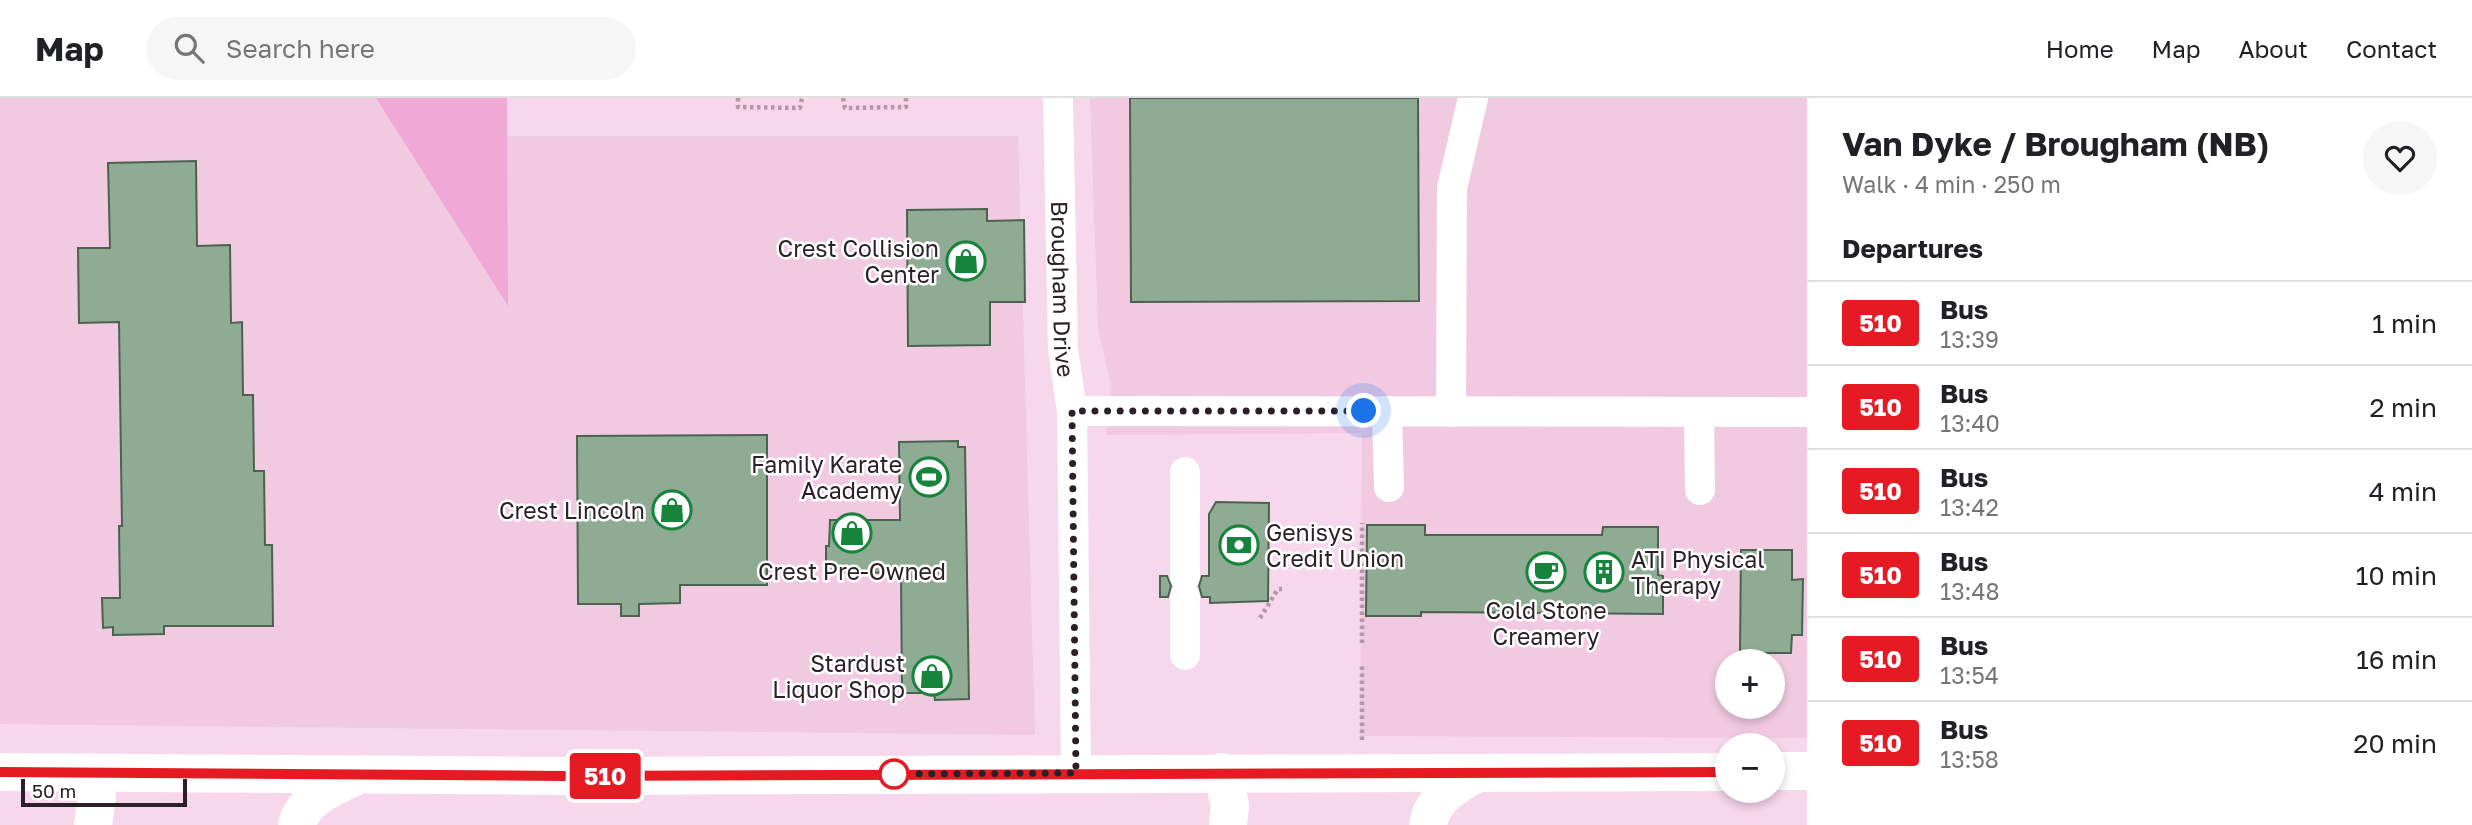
<!DOCTYPE html>
<meta charset="utf-8">
<style>
:root{--surface:#fff;--page:#f6f6f6;--text:#202124;--muted:#757577;--line:#e0e0e0}
body{margin:0;font-family:"Golos Text",sans-serif;background:var(--page);color:var(--text);height:100vh;display:flex;flex-direction:column;font-size:26px;white-space:nowrap}
*{box-sizing:border-box;margin:0}
p{font-size:23px;color:var(--muted)}
.icon{flex:none;width:38px;height:38px;fill:none;stroke:currentColor;stroke-width:2;stroke-linecap:round;stroke-linejoin:round}
.map{position:relative;flex:1;overflow:hidden}
.panel{display:flex;flex-direction:column;background:var(--surface);width:665px}
.panel>*{flex:none}
.badge{padding:0 14px;border-radius:5px;font-size:24px;line-height:46px}
.buttons{position:absolute;left:1715px;top:551px;display:grid;gap:14px}
.buttons a{display:grid;place-items:center;width:70px;height:70px;border-radius:50%;background:var(--surface);box-shadow:0 4px 10px #0003;font-size:35px}
.scale{position:absolute;left:21px;bottom:18px;width:166px;box-sizing:border-box;padding-left:7px;border:4px solid #2b2027;border-top:0;font-size:19px;line-height:24px;white-space:nowrap;color:#2b2027;-webkit-text-stroke:5px #fff;paint-order:stroke}
.you{position:absolute;width:35px;height:35px;margin:-18px;border:5px solid #fff;border-radius:50%;background:#1a73e8;box-shadow:0 0 0 10px #1a73e833}
.map>.badge{position:absolute;translate:-50% -50%;box-shadow:0 0 0 4px #fff}
h2{padding:0 35px;font-size:26px;line-height:63px}
.round{display:grid;place-items:center;flex:none;width:74px;height:74px;border-radius:37px;background:var(--page)}
.head{display:flex;align-items:center;justify-content:space-between;height:119px;padding:0 35px}
h1{font-size:33px;font-weight:700;line-height:52px}
ul{padding:0;list-style:none}
li{display:flex;align-items:center;gap:21px;height:84px;padding:0 35px;border-top:2px solid var(--line)}
li div{flex:1}
li b{display:block;font-size:26px}
li em{font-style:normal}
li .badge{min-width:77px;font-weight:700;text-align:center}
header{display:flex;align-items:center;gap:42px;box-sizing:border-box;height:98px;padding:0 35px;background:var(--surface);border-bottom:2px solid var(--line)}
header strong{font-size:33px}
nav{display:flex;gap:38px;margin-inline-start:auto;font-size:24px}
.search{width:490px;height:63px;background:var(--page);display:flex;align-items:center;gap:18px;box-sizing:border-box;padding:0 24px;border-radius:38px;color:var(--muted);font-size:26px}
main{display:flex;flex:1;min-height:0}
.map>svg:first-child{display:block}
.built{fill:#f1cae2;fill-rule:evenodd}
.green{fill:#f0a8d6}
.building{fill:#90ab94;stroke:#4b634e;stroke-width:2}
.lines{fill:none;stroke-linecap:round;stroke-linejoin:round}
.path{stroke:#b299a9;stroke-width:4.5;stroke-dasharray:3.5 3.5;stroke-linecap:butt}
.minor{stroke:#fff;stroke-width:30}
.major{stroke:#fff;stroke-width:38}
.line-casing{stroke:#fff;stroke-width:16}
.line{stroke:#e51a23;stroke-width:10}
.walk{stroke:#2b2027;stroke-width:7;stroke-dasharray:0 12.6}
.stop-dot{fill:#fff;stroke:#e51a23;stroke-width:3.5}
.labels{text-anchor:middle;dominant-baseline:central;stroke-width:5;stroke-linejoin:round;paint-order:stroke}
.poi-label{font-size:23px;fill:#2b2027;stroke:#fff;text-anchor:end}
.street-label{font-size:23px;fill:#2b2027;stroke:#fff}
</style>
<header>
<strong>Map</strong>
<div class="search"><svg class="icon" aria-label="search" viewBox="0 0 24 24"><circle cx="10" cy="10" r="6"/><path d="M15 15l6 6"/></svg>Search here</div>
<nav><a>Home</a><a>Map</a><a>About</a><a>Contact</a></nav>
</header>
<main>
<div class="map">
<svg width="1807" height="727" viewBox="0 0 1807 727">
<rect width="100%" height="100%" fill="#f7d7eb"/>
<!-- built -->
<g class="built">
<path d="M0,0H376L507,206V38H1018L1035,637L0,626Z"/>
<path d="M1090,0H1807V640L1360,638L1362,335L1106,337L1111,288L1098,230ZM1727,564H1773V609H1727Z"/>
</g>
<!-- green -->
<path class="green" d="M376,0H507L508,208Z"/>
<!-- building -->
<g class="building">
<path d="M1130,0H1418L1419,203L1131,204Z"/>
<path d="M196,63L197,148L230,147L231,225L242,224L243,297H253L254,373H264L265,447H272L273,528H164V536L113,537V529L103,530L102,500H120L119,428H122L119,224L79,225L78,150H110L108,65Z"/>
<path d="M987,111V123L1024,122L1025,204H990V247L908,248L907,112Z"/>
<path d="M767,337V487H680V505L639,506V518H621V506H578L577,338Z"/>
<path d="M958,343V349H965L969,601L935,602L934,595H902L901,475L826,474V448H829L830,422H900L899,344Z"/>
<path d="M1216,404L1269,405L1268,503L1210,505V499H1202L1199,488L1202,478H1209V416Z"/>
<path d="M1367,427H1425V437H1602L1603,429H1658V477L1663,478V516L1421,514V518H1366Z"/>
<path d="M1741,452H1792V482L1803,481L1802,537H1792L1791,555H1740Z"/>
<path d="M1160,478H1167L1171,488L1168,499H1160Z"/>
</g>
<g class="lines">
<!-- path -->
<g class="path">
<path d="M738,0V9L800,10L802,0"/>
<path d="M843,0L845,10L906,9V0"/>
<path d="M1260,520L1278,491H1282"/>
<path d="M1362,545V425"/>
<path d="M1362,642V568"/>
</g>
<!-- minor -->
<g class="minor">
<path id="s1" d="M1058,0L1063,251L1072,313L1076,675"/>
<path d="M1072,313L1807,314"/>
<path d="M1387,313L1389,389"/>
<path d="M1451,314L1452,90L1473,0"/>
<path d="M1699,315L1700,392"/>
<path d="M1185,374V478"/>
<path d="M1185,499V557"/>
</g>
<!-- major -->
<g class="major">
<path d="M1773,673H1807"/>
<path d="M0,674L565,678L1727,674"/>
<path d="M91,674L97,699L93,727"/>
<path d="M1222,674L1230,707L1228,727"/>
<path d="M297,727C303,700 334,689 356,678"/>
<path d="M1428,727C1432,700 1456,687 1477,675"/>
</g>
</g>
<g class="lines">
<!-- line casing -->
<g class="line-casing">
<path id="line" d="M0,674L565,678L1727,674"/>
</g>
<!-- line -->
<use href="#line" class="line"/>
<!-- walk -->
<path class="walk" d="M894,676L1076,675L1072,313H1364"/>
</g>
<!-- icons -->
<defs>
<g id="shop-ring" transform="scale(2.0125)"><circle r="9.5" fill="#fff" stroke="#16843b" stroke-width="1.5"/><path d="M-5-2.5h2.3a2.7 3.5 0 0 1 5.4 0H5L5.5 6h-11ZM-1.5-2.5h3a1.5 2.3 0 0 0-3 0Z" fill="#16843b"/></g>
<g id="stadium-ring" transform="scale(2.0125)"><circle r="9.5" fill="#fff" stroke="#16843b" stroke-width="1.5"/><path d="M0-5a6.5 5 0 1 0 0 10a6.5 5 0 1 0 0-10ZM-3.5-1.8h7v3.6h-7Z" fill="#16843b"/></g>
<g id="bank-ring" transform="scale(2.0125)"><circle r="9.5" fill="#fff" stroke="#16843b" stroke-width="1.5"/><path d="M-6-4H6V4H-6ZM0-2.3a2.3 2.3 0 1 0 0 4.6a2.3 2.3 0 1 0 0-4.6Z" fill="#16843b"/></g>
<g id="cafe-ring" transform="scale(2.0125)"><circle r="9.5" fill="#fff" stroke="#16843b" stroke-width="1.5"/><path d="M-5.5-4.5H6V0H3Q3 3.5 0 3.5H-2.5Q-5.5 3.5-5.5 0ZM3-3.2v2h1.7v-2ZM-6 4.5H4V6H-6Z" fill="#16843b"/></g>
<g id="building-ring" transform="scale(2.0125)"><circle r="9.5" fill="#fff" stroke="#16843b" stroke-width="1.5"/><path d="M-4-6H4V6H1V3H-1V6H-4ZM-2.5-4.3h1.7v1.8h-1.7ZM.8-4.3h1.7v1.8H.8ZM-2.5-1h1.7V.8h-1.7ZM.8-1h1.7V.8H.8Z" fill="#16843b"/></g>
</defs>
<g fill-rule="evenodd">
<use href="#shop-ring" x="966" y="163"/>
<use href="#stadium-ring" x="929" y="379"/>
<use href="#shop-ring" x="672" y="412"/>
<use href="#shop-ring" x="852" y="435"/>
<use href="#bank-ring" x="1239" y="447"/>
<use href="#cafe-ring" x="1546" y="474"/>
<use href="#building-ring" x="1604" y="474"/>
<use href="#shop-ring" x="932" y="578"/>
</g>
<!-- markers -->
<circle class="stop-dot" cx="894" cy="676" r="14"/>
<g class="labels">
<!-- poi labels -->
<g class="poi-label">
<text x="939" y="150">Crest Collision<tspan x="939" dy="26">Center</tspan></text>
<text x="902" y="366">Family Karate<tspan x="902" dy="26">Academy</tspan></text>
<text x="645" y="412">Crest Lincoln</text>
<text x="1266" y="434" text-anchor="start">Genisys<tspan x="1266" dy="26">Credit Union</tspan></text>
<text x="1631" y="461" text-anchor="start">ATI Physical<tspan x="1631" dy="26">Therapy</tspan></text>
<text x="852" y="473" text-anchor="middle">Crest Pre-Owned</text>
<text x="1546" y="512" text-anchor="middle">Cold Stone<tspan x="1546" dy="26">Creamery</tspan></text>
<text x="905" y="565">Stardust<tspan x="905" dy="26">Liquor Shop</tspan></text>
</g>
<!-- street labels -->
<g class="street-label">
<text stroke="none"><textPath href="#s1" startOffset="191">Brougham Drive</textPath></text>
</g>
</g>
</svg>
<div class="buttons">
<a>+</a>
<a>−</a>
</div>
<div class="scale">50 m</div>
<div class="you" style="left:1364px;top:313px"></div>
<b class="badge" style="left:605px;top:678px;background:#e51a23;color:#fff">510</b>
</div>
<section class="panel">
<div class="head"><div><h1>Van Dyke / Brougham (NB)</h1><p>Walk · 4 min · 250 m</p></div><a class="round"><svg class="icon" aria-label="heart" viewBox="0 0 24 24"><path d="M12 20l-8-8c-3-5 5-10 8-4 3-6 11-1 8 4z"/></svg></a></div>
<h2>Departures</h2>
<ul>
<li><span class="badge" style="background:#e51a23;color:#fff">510</span><div><b>Bus</b><p>13:39</p></div><em>1 min</em></li>
<li><span class="badge" style="background:#e51a23;color:#fff">510</span><div><b>Bus</b><p>13:40</p></div><em>2 min</em></li>
<li><span class="badge" style="background:#e51a23;color:#fff">510</span><div><b>Bus</b><p>13:42</p></div><em>4 min</em></li>
<li><span class="badge" style="background:#e51a23;color:#fff">510</span><div><b>Bus</b><p>13:48</p></div><em>10 min</em></li>
<li><span class="badge" style="background:#e51a23;color:#fff">510</span><div><b>Bus</b><p>13:54</p></div><em>16 min</em></li>
<li><span class="badge" style="background:#e51a23;color:#fff">510</span><div><b>Bus</b><p>13:58</p></div><em>20 min</em></li>
</ul>
</section>
</main>
